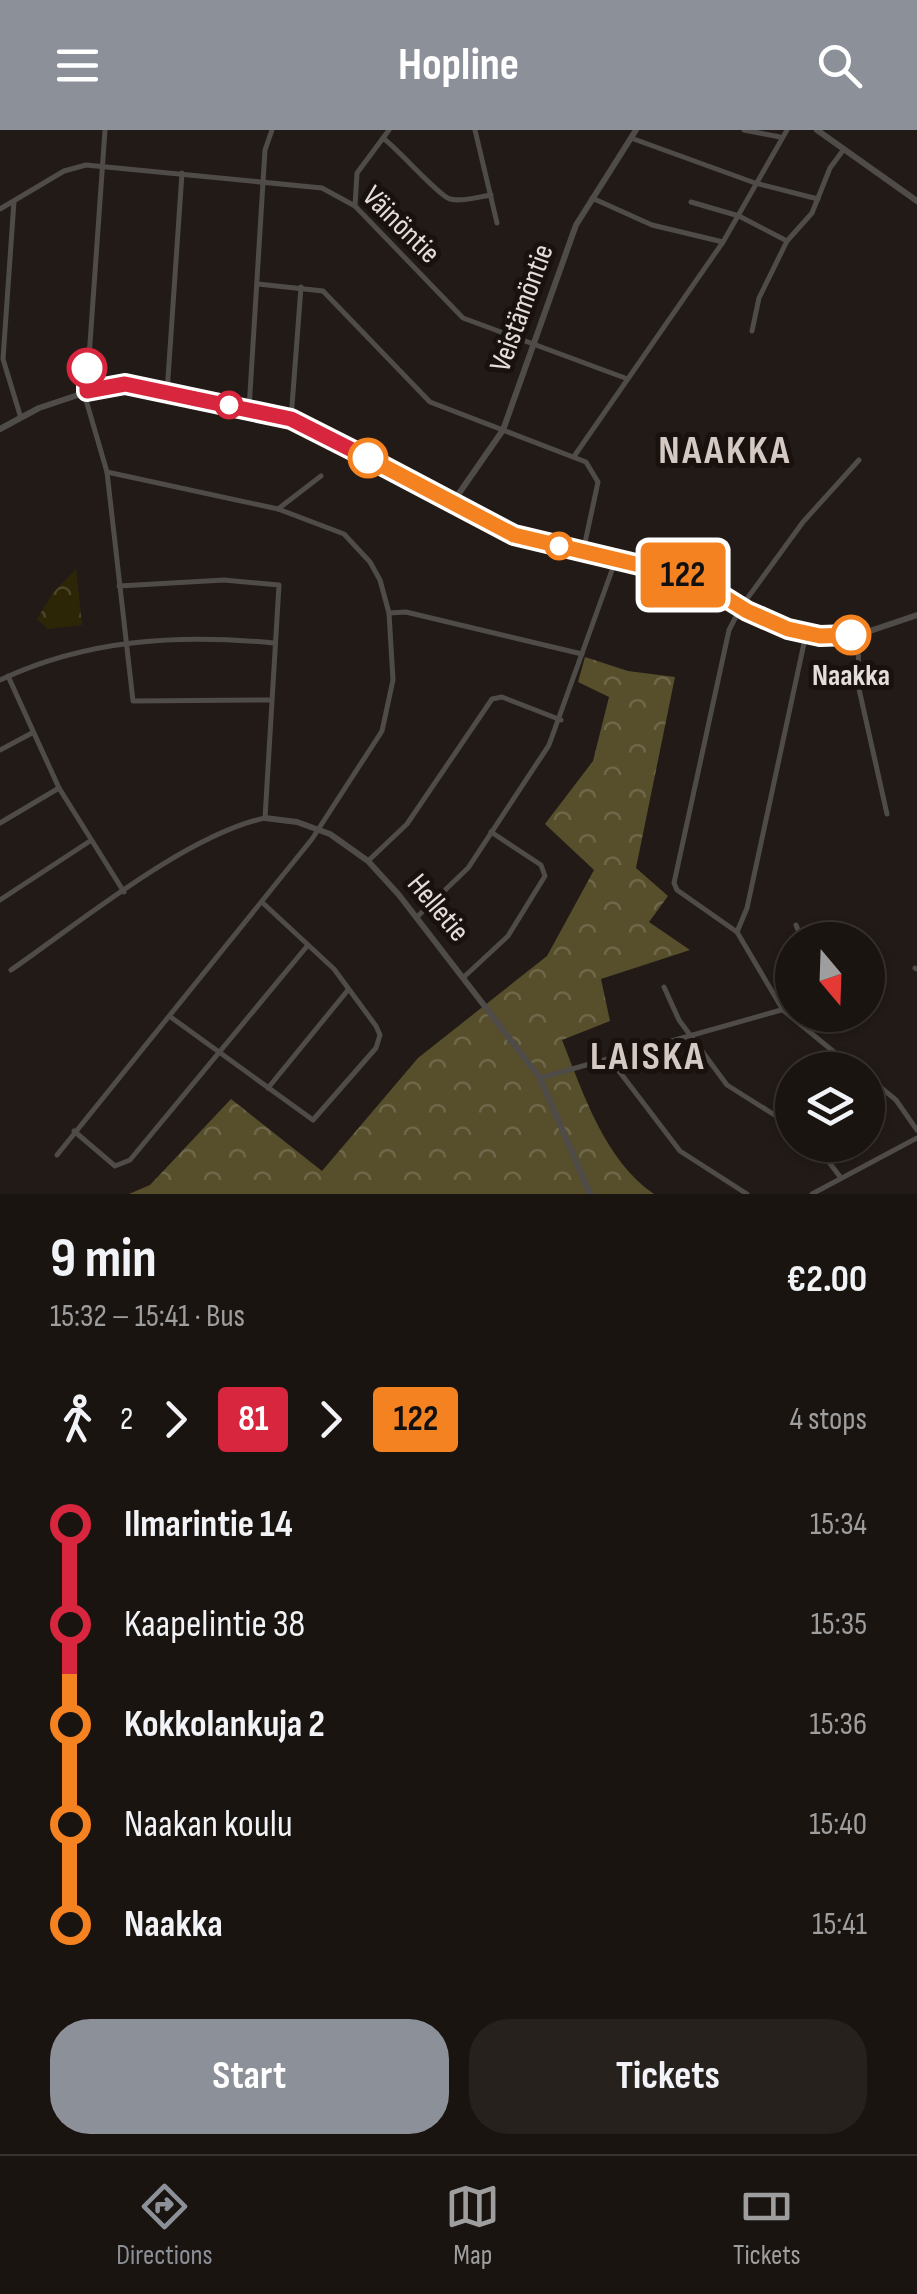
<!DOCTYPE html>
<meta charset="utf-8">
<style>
:root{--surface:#1a1410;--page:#27211e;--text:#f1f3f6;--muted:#9f9e9f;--line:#383330;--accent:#8c9099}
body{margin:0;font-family:"Sofia Sans Condensed",sans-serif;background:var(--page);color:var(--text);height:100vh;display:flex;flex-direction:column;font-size:38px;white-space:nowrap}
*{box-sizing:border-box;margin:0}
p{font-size:32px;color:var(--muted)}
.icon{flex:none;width:55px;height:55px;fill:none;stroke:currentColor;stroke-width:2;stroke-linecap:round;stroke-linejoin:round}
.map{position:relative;height:1064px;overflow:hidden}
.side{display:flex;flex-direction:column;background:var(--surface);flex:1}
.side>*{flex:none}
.badge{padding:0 20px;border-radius:8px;font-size:35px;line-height:65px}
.needle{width:65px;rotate:161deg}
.tools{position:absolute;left:775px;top:792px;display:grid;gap:20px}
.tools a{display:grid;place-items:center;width:110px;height:110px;border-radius:50%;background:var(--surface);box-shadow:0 2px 8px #0004,0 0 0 2px var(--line);font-size:50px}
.map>.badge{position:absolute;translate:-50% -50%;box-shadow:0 0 0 5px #fff}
.legs{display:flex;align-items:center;gap:15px;height:110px;padding:0 50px;font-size:32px}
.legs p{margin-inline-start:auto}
.overview{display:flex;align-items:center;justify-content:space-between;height:170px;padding:0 50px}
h1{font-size:55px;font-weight:700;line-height:75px}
.cta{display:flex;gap:20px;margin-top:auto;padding:20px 50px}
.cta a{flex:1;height:115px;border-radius:40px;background:var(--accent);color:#fff;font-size:40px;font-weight:700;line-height:115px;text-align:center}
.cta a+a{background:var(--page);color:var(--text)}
ul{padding:0 50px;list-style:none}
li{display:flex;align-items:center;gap:35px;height:100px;font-size:38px}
li i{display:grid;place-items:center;width:15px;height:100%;margin:0 12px;background:currentColor}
li i::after{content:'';width:25px;height:25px;margin:-12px;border:8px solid;border-radius:50%;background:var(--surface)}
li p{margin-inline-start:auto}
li:first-child i{background:linear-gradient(#0000 50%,currentColor 0)}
li:last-child i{background:linear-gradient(currentColor 50%,#0000 0)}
header{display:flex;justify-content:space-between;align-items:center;height:130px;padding:0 50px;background:var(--accent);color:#fff;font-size:45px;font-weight:700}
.dock{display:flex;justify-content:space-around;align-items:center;height:140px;border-top:2px solid var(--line);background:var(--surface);font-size:28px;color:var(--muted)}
.dock a{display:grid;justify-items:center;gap:5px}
.dock .current{color:var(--accent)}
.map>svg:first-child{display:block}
.forest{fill:url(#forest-crowns)}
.park{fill:url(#park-crowns)}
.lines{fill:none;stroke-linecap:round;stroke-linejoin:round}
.minor{stroke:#4e4b48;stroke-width:5}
.tertiary{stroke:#4e4b48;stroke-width:6}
.line-1-casing{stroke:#fff;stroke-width:22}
.line-2-casing{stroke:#fff;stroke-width:22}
.line-1{stroke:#d7263d;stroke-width:15}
.line-2{stroke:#f58220;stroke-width:15}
.stop-1-dot{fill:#fff;stroke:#d7263d;stroke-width:5}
.stop-2-dot{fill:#fff;stroke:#f58220;stroke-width:5}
.labels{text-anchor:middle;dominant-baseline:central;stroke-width:10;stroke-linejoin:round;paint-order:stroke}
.street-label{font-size:30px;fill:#e4dedb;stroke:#19110d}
.stop-label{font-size:30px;font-weight:bold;fill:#e4dedb;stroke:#19110d}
.district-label{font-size:40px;font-weight:bold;letter-spacing:2.5px;fill:#d5c9c3;stroke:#19110d}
</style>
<header><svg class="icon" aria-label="menu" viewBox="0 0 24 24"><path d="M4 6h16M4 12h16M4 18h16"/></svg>Hopline<svg class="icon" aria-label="search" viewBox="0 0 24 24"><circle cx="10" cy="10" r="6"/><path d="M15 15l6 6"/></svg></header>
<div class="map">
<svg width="917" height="1064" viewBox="0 0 917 1064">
<defs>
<pattern id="forest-crowns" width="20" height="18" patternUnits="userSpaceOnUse" patternTransform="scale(2.5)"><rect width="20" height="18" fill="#574e2c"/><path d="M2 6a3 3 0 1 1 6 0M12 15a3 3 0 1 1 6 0" fill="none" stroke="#6f674a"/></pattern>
<pattern id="park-crowns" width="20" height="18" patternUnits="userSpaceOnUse" patternTransform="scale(2.5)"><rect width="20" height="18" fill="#2d2606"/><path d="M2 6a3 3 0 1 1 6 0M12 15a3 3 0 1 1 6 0" fill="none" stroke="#4b452a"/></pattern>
</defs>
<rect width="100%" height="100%" fill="#221a16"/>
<!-- forest -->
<path class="forest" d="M585,527L628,541L675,547L636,738L668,766L649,792L690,820L601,849L610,891L562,910C583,963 605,1031 654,1064H129L150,1055L231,969L322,1041L418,928L547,826L594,740L545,694L593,631L609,567L578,552Z"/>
<!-- park -->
<path class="park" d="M76,439L82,495L48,499L37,489L53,463Z"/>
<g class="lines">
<!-- minor -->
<g class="minor">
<path d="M105,0L86,270L107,342L133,571L269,570"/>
<path d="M475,0L497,93"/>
<path d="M744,0L780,7"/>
<path d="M383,8C398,19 439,66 450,69C462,72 478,67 491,65"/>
<path d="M631,8L755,53L818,69"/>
<path d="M592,68L652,95L723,112"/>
<path d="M14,71L3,229L20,285"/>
<path d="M691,72L739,86L787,111"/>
<path d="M355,76L357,43L389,0"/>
<path d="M0,79L64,41L86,35L322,58L355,76L463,188L625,248"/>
<path d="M258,154L323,161L430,272L586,332L598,352L583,422"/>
<path d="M752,201L759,168L787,111L812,83L830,38L844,19"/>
<path d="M167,263L182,43"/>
<path d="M249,279L265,20L272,0"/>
<path d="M291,289L301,157"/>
<path d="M575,325L723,112L787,0"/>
<path d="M278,379L321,346"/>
<path d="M389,483L406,482L582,524"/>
<path d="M858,505L859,559L887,684"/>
<path d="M8,546L59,658L124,762"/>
<path d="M0,550C87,509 179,504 274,513"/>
<path d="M0,620L32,603"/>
<path d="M0,693L59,658"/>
<path d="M368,731L407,694L492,569L502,567L561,590"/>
<path d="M0,770L90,711"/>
<path d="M418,786L468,738L549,615L616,429"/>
<path d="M796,795L802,810"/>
<path d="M737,802L747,778L806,504"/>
<path d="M915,838L917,839"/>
<path d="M11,840C79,793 186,705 265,688L279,455L224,450L119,456"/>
<path d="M465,846L508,806L545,746L541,735L491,702"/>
<path d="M664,857L679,890L727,955L792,996"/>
<path d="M172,888L313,990L376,918L380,905L376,896L334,839L264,774"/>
<path d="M609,928L680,1021L747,1064"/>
<path d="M856,940L783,880L737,802L677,760L674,753L729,500L741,477L803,392L859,330"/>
<path d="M868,947L896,970L917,1000"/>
<path d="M540,948L792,877"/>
<path d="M268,958L348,860"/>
<path d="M74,1001L115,1036L130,1030L308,815"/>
<path d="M816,1015L841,1048"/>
<path d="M57,1025L312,709L382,601L393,550L389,483L380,450L370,432L344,404L278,379L107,342"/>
<path d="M812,1064L917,1008"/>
</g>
<!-- tertiary -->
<g class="tertiary">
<path d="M817,0L917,71"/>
<path d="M0,299L39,278L114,253L249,279L291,289L508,403L694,447L747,481L788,499L820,506L858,505L917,485"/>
<path d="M453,372L503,300L576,95L636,0"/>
<path d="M265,688L297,692L330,704L368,731L399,765L540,948L590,1064"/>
</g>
</g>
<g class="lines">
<!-- line-1 casing -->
<g class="line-1-casing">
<path id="line-1" d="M87,238V261L125,254L291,289L368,328"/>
</g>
<!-- line-2 casing -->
<g class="line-2-casing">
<path id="line-2" d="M368,328L514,405L694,448L747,481L788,499L820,506L851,505"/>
</g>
<!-- line-1 -->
<use href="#line-1" class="line-1"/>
<!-- line-2 -->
<use href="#line-2" class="line-2"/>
</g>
<!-- markers -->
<g class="stop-1-dot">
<circle cx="87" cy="238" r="18"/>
<circle cx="229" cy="275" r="12"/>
</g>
<g class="stop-2-dot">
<circle cx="368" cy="328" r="18"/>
<circle cx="559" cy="416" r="12"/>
<circle cx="851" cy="505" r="18"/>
</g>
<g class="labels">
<!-- street labels -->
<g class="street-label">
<text transform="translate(401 95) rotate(45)">Väinöntie</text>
<text transform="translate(522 178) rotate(-70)">Veistämöntie</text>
<text transform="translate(438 778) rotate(50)">Helletie</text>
</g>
<!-- stop labels -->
<g class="stop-label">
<text x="851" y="546">Naakka</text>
</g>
<!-- district labels -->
<g class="district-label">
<text x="725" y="321">NAAKKA</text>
<text x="648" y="927">LAISKA</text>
</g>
</g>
</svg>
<div class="tools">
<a><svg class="needle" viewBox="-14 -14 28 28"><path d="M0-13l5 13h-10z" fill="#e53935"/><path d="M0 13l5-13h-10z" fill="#9f9e9f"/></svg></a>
<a><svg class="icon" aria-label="layers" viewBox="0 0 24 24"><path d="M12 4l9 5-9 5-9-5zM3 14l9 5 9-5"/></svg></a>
</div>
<b class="badge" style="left:683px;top:445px;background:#f58220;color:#111">122</b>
</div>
<section class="side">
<div class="overview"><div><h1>9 min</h1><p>15:32 – 15:41 · Bus</p></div><b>€2.00</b></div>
<div class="legs"><svg class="icon" aria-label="walk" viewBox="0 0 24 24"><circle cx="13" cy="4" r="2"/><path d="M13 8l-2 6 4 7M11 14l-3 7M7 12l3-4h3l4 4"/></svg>2<svg class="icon" aria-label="forward" viewBox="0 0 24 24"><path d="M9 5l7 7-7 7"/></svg><b class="badge" style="background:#d7263d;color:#fff">81</b><svg class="icon" aria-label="forward" viewBox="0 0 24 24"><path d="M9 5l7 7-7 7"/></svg><b class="badge" style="background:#f58220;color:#111">122</b><p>4 stops</p></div>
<ul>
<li><i style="color:#d7263d"></i><b>Ilmarintie 14</b><p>15:34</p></li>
<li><i style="color:#d7263d"></i><span>Kaapelintie 38</span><p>15:35</p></li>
<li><i style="color:#f58220"></i><b>Kokkolankuja 2</b><p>15:36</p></li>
<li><i style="color:#f58220"></i><span>Naakan koulu</span><p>15:40</p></li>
<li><i style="color:#f58220"></i><b>Naakka</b><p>15:41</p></li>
</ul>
<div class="cta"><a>Start</a><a>Tickets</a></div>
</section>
<nav class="dock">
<a class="current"><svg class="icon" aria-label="directions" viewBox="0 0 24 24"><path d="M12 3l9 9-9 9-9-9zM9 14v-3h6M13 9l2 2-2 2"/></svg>Directions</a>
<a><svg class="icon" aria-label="map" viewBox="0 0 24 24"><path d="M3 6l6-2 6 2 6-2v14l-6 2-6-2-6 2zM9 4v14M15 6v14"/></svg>Map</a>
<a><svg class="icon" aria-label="tickets" viewBox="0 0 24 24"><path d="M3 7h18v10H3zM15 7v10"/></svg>Tickets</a>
</nav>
